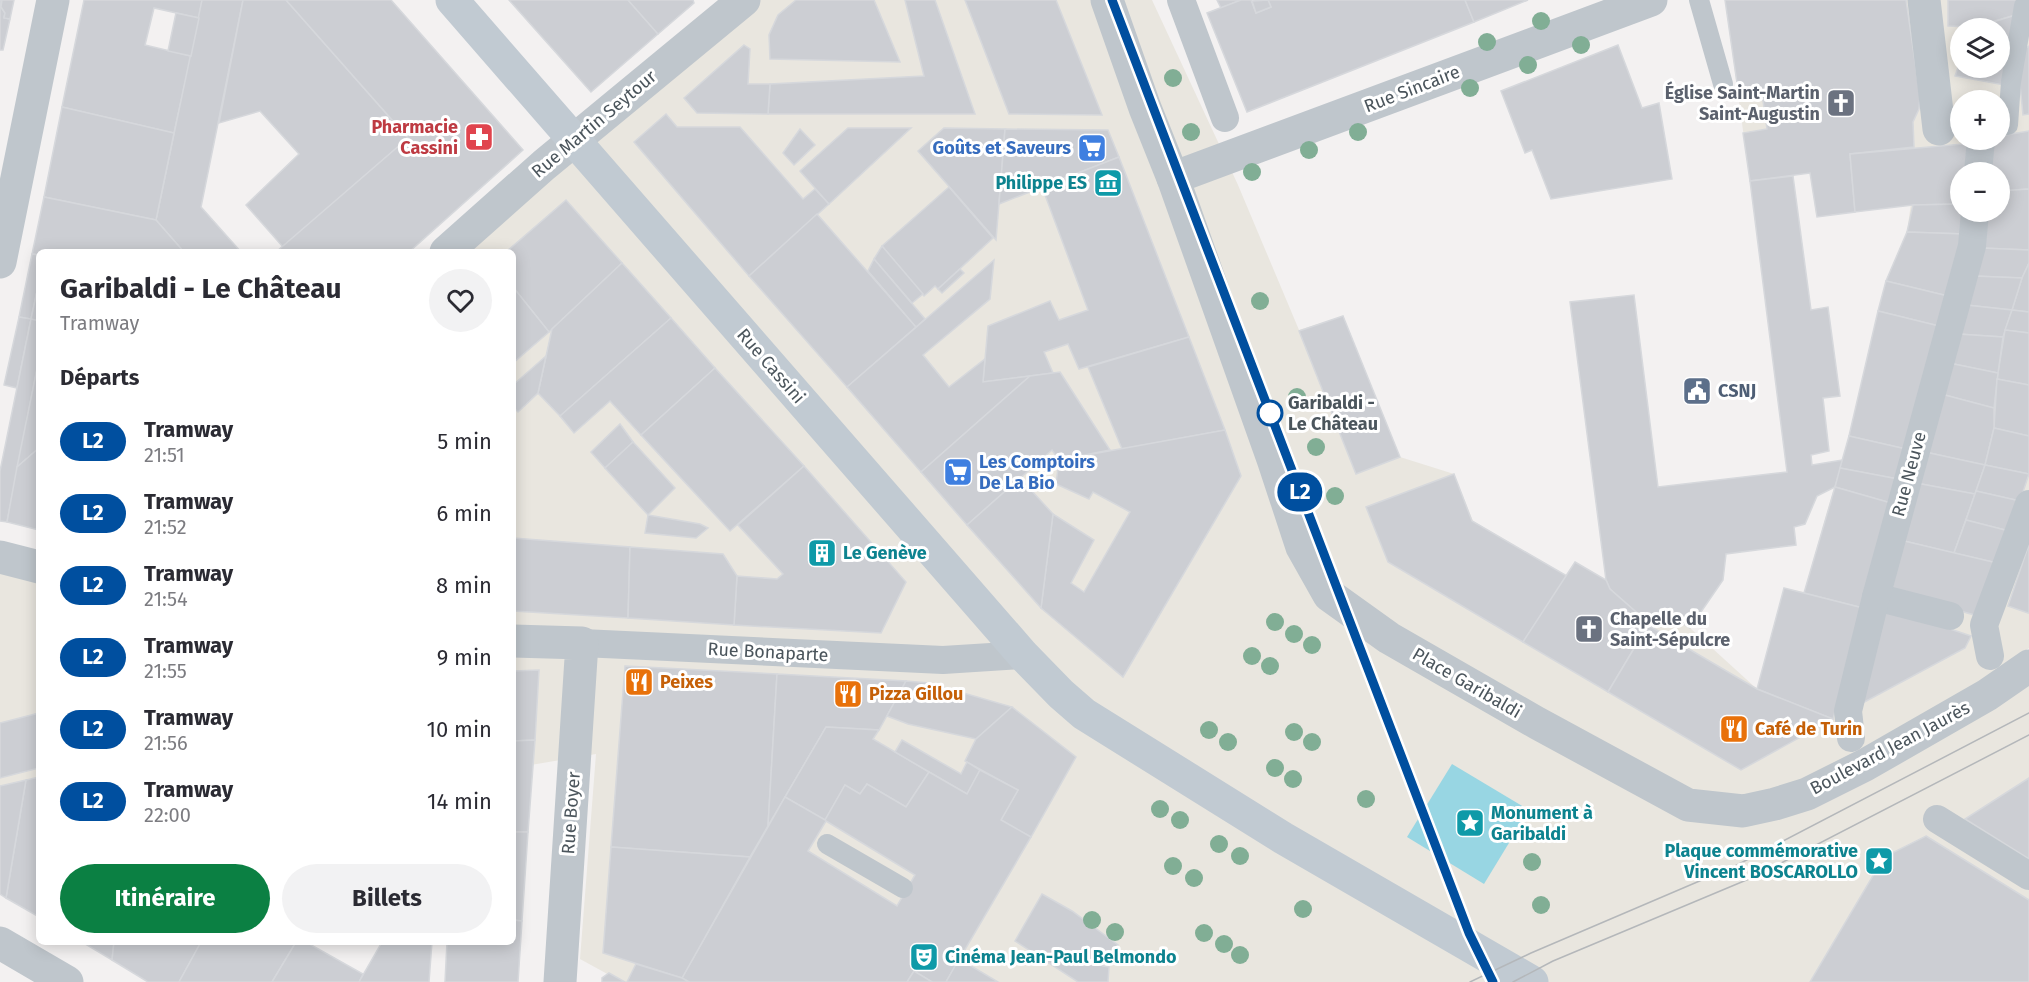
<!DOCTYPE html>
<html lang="fr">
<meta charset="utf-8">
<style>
:root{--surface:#fff;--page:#f2f2f3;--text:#2b2b33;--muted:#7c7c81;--accent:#0b8043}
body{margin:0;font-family:"Fira Sans",sans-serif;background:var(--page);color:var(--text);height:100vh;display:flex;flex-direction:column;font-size:22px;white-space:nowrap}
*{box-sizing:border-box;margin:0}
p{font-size:20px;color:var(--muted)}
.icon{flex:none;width:33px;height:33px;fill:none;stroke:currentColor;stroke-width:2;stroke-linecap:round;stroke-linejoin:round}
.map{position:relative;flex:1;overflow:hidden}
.sheet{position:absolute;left:36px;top:249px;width:480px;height:696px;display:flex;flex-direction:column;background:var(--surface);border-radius:9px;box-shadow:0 3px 15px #0003}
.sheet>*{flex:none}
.badge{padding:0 12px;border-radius:20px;font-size:21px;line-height:39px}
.buttons{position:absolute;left:1950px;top:18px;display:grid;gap:12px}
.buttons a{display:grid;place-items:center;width:60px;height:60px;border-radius:50%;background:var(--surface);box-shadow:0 3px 15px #0003;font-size:30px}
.map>.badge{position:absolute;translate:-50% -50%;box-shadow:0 0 0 3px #fff}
h2{padding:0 24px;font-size:22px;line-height:54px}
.round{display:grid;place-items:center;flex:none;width:63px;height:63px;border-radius:32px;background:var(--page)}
.summary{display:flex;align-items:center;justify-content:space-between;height:102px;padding:0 24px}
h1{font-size:28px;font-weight:700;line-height:45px}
.primary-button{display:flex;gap:12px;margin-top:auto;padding:12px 24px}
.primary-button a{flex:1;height:69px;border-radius:36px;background:var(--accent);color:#fff;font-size:24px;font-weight:700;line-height:69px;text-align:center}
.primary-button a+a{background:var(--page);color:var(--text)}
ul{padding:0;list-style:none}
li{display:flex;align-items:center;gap:18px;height:72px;padding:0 24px}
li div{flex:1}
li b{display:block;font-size:22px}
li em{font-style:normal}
li .badge{min-width:66px;font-weight:700;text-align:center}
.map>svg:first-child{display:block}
.commercial{fill:#e9e6df;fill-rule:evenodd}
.water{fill:#98d6e3}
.building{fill:#ccced3;stroke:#d6d8dc;stroke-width:1.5;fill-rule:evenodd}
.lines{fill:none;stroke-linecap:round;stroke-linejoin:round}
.service{stroke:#bfc6cc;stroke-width:20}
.pedestrian{stroke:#bfc6cc;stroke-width:28}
.minor{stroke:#bfc6cc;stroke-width:33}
.tertiary{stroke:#bfc6cc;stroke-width:33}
.secondary{stroke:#c1cad2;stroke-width:33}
.tram{stroke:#b4b7ba;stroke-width:1.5}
.tree{fill:#81ae95}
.line-casing{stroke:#fff;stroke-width:14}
.line{stroke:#004f9f;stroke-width:9}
.stop-dot{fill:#fff;stroke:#004f9f;stroke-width:3}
.labels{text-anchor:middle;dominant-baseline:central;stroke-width:6;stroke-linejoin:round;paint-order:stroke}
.street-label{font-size:18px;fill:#4b555c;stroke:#fff}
.worship-label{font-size:18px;font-weight:bold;fill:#5b616d;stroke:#fff;text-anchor:end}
.health-label{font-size:18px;font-weight:bold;fill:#be3a42;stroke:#fff;text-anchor:end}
.shop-label{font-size:18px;font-weight:bold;fill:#366cbe;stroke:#fff;text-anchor:end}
.culture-label{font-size:18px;font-weight:bold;fill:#0d838f;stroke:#fff;text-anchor:start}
.service-label{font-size:18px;font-weight:bold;fill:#4e5e75;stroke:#fff;text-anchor:start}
.stop-label{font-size:18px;font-weight:bold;fill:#4b555c;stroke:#fff;text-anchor:start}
.food-label{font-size:18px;font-weight:bold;fill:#c56008;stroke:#fff;text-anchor:start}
</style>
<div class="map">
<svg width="2029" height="982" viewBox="0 0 2029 982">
<rect width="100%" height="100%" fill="#f3f1f1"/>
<!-- commercial -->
<g class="commercial">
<path d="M739,0H1152L1238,185L1299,330L1343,316L1400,457L1454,474L1473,521L1567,576L1575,562L1606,580L1610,589L1644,619L1665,613L1690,628L1757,689L1784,588L1804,592L1849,436L1886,281L1907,232L1911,203L1853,207L1816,214L1810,173L1750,181L1725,0H2029V648L2016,658L2029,669V982H622L580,959L596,754L513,768V252H445ZM1960,28H2000V68H1960ZM1960,100H2000V140H1960ZM1960,172H2000V212H1960Z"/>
<path d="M0,557L39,567V848L0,855Z"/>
</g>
<!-- water -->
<path class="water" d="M1452,764L1529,810L1484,884L1407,837Z"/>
<!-- building -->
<g class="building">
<path d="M0,0H2L1,7L5,13L4,18L10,19L3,50H0Z"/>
<path d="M2,0H14L10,19L4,18L5,13L1,7Z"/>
<path d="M84,0H202L199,18L154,8L145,45L191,56L174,133L62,107Z"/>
<path d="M202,0H243L201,207L241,252H184L156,220Z"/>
<path d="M243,0H286L408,138L283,247L246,205L299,154L260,111L219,123Z"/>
<path d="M286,0H391L523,150L409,252H276L408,138Z"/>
<path d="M509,0H628L658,34L591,92Z"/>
<path d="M628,0H693L694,3L658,34Z"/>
<path d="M796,0H874L900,62L770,59L769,35L778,15Z"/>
<path d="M905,0H935L975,114H768L770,84L924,76Z"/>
<path d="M965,0H1056L1102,115L1009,114Z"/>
<path d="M1217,0H1241L1221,8Z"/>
<path d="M1241,0H1251L1256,13L1271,7L1268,0H1465L1474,22L1247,112L1207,13Z"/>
<path d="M1268,0L1271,7L1256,13L1252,1Z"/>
<path d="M1465,0H1528L1474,22Z"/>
<path d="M1725,0H1906L1920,96L1919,109L1913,122L1914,147L1850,154L1855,212L1817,217L1810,173L1750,181L1743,133L1767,129L1762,94L1739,97Z"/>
<path d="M1948,0H2017L2019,14L1974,27L1948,26Z"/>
<path d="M176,13L199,18L191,56L168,51Z"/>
<path d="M2019,14L2004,85L1955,76L1960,62V68H2000V28H1973Z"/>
<path d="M744,45L750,49L748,84H770L768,114L697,113L684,98Z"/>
<path d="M1618,45L1642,108L1659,103L1672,179L1551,199L1532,150L1525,153L1501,91Z"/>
<path d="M2029,46V114L2023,115L2020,85L2022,50Z"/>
<path d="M62,107L174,133L156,220L44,197Z"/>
<path d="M666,114L677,127H740L803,199L815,189L829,204L749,276L634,142Z"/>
<path d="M848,128H911L829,204L800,171Z"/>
<path d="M944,128L1005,129L996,240L918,151Z"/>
<path d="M800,129L815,145L794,165L783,153Z"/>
<path d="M1005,129L1108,130L1119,157L999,204Z"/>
<path d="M2029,131V189L2000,191V172H1988L1990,140H2000V136Z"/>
<path d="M1974,143L1971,172H1960V204L1913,205L1855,212L1850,154Z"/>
<path d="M1119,157L1189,337L1079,369L1068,344L1044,352L1053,373L983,382L988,326L1050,301L1059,320L1088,310L1042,187Z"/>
<path d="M1793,176L1811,310L1828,307L1840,396L1823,398L1829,451L1811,455L1812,465L1843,460L1835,487L1817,496L1805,524L1794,527L1796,545L1726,554L1723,580L1690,628L1665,613L1644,619L1610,589L1606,580L1570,302L1634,295L1658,487L1787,472L1750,181Z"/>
<path d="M949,187L993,238L938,289L935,286L924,296L882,246Z"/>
<path d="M2029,189V250L1981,248L1985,212H2000V191Z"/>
<path d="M44,197L156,220L184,252H39V255L32,254Z"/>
<path d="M566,200L622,263L549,332L513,287V252H506Z"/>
<path d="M1960,204V212H1967L1964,234L1907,232L1913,205Z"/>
<path d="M817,214L916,327L847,387L749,276Z"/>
<path d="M1907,232L1964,234L1948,296L1886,281Z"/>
<path d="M882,246L923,294L912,303L874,259Z"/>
<path d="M1981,248L2029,250V263L2022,278L1974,276Z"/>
<path d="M32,254L39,255V282L31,319L19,317Z"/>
<path d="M874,259L925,319L916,327L868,271Z"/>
<path d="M994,260L990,299L923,355L949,387L985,359L983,382L1030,376L921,472L847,387Z"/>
<path d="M622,263L671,318L560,416L538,393L552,329Z"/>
<path d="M2029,263V312L2012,310L2022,278Z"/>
<path d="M960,269L964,273L942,293L938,289Z"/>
<path d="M1974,276L2022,278L2012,310L1966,305Z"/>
<path d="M1886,281L1948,296L1939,326L1878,311Z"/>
<path d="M39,282V321L31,319Z"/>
<path d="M513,287L549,332L513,363Z"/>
<path d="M1966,305L2012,310L2003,337L1958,334Z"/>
<path d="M2012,310L2029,312V333L2005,330Z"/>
<path d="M1878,311L1939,326L1906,449L1849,436Z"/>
<path d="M1343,316L1400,457L1356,474L1299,331Z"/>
<path d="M19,317L31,319L17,388L4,385Z"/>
<path d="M671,318L715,368L641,435L610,401L574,433L560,416Z"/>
<path d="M31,319L39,321V359L7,522L0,521V471Z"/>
<path d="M2005,330L2029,333V385L1997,379Z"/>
<path d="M1958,334L2003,337L1998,373L1949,363Z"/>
<path d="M1189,337L1225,430L1122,449L1088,367Z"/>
<path d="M546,356L538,393L518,412L513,407V385Z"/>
<path d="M39,359V448L17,467Z"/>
<path d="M1949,363L1998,373L1994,408L1941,394Z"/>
<path d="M715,368L804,466L730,531L641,435Z"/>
<path d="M1060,372L1110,450L1059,460L1052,450L967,525L921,472L1030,376Z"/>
<path d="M1997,379L2029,385V436L1994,428Z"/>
<path d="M1941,394L1994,408V428L1985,465L1925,452Z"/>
<path d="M620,424L633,442L605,468L591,452Z"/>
<path d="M1994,428L2029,436V474L1985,465Z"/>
<path d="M1225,430L1241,476L1123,677L1041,608L1053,514L1094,540L1071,583L1084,592L1130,512L1093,492L1089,499L1056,484L1059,460Z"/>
<path d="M1849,436L1906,449L1898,479L1840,468Z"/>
<path d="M633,442L675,488L648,515L605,468Z"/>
<path d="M39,448V530L7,522L17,467Z"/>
<path d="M1925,452L1985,465L1975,494L1916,483Z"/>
<path d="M1985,465L2029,474L2020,501L1976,491Z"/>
<path d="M804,466L906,582L881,633L734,625L737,576L777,579L783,574L738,525Z"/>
<path d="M1840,468L1898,479L1891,503L1835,487Z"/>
<path d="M1454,474L1472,521L1567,576L1523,642L1388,562L1366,507Z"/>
<path d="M1020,478L1053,514L1041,608L967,525Z"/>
<path d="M1916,483L1975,494L1954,553L1900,540Z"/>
<path d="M1835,487L1891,503L1863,608L1804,593Z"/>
<path d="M1976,491L2020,501L2009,531L1966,520Z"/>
<path d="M648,515L700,524L708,528L696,538L645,533Z"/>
<path d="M1966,520L2009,531L1997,563L1954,553Z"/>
<path d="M513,538L630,547L628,618L513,611Z"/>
<path d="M1900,540L1997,563L1978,616L1886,590Z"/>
<path d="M2029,544V613H2028L2008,606Z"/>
<path d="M630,547L723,554L737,576L734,625L628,618Z"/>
<path d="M1575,562L1606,580L1610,589L1644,619L1643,622L1648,625L1608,692L1523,642Z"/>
<path d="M1784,588L1863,608L1833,719L1757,689Z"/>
<path d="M1882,606L1971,636L1965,648L1857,706Z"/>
<path d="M1648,625L1757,689L1833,719L1741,770L1608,692Z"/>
<path d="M625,666L777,674L768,826L750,857L611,847Z"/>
<path d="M539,670L535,740L513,741V671Z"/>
<path d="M777,674L906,681L879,730L826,727L768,826Z"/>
<path d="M906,681L929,683L1012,707L976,739L908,724L887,716Z"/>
<path d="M1012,707L1076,757L1031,837L1001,820L1018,790L965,761L976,739Z"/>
<path d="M39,713V768L0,778V723Z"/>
<path d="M826,727L879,730L873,739L929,772L906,807L867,784L860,794L845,785L825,820L785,797Z"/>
<path d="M535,740L528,832H513V741Z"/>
<path d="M902,740L961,774L967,762L980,770L967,794L895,752Z"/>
<path d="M980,770L1018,790L1001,820L1031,837L946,982H932L914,971L907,982H689L682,978L785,797L825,820L845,785L860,794L867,784L906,807L929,772L967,794ZM826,821L915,875L897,906L808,851Z"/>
<path d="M39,777V917L6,898L26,780Z"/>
<path d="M2029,778V859L1965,819Z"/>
<path d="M26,780L6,898L0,894V786Z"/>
<path d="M513,832H528L522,921L513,920Z"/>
<path d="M1926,836L2029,900V982H1810L1884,857Z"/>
<path d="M611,847L750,857L682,978L603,953Z"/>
<path d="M1042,894L1072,911L1118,945L1103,966L1109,967L1108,982H1078L1015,941Z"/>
<path d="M513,920L522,921L518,982H445L447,942H445H513Z"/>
<path d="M82,942H114L112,960Z"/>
<path d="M114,942H201L179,982H148L112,960Z"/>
<path d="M201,942H296L272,982H179Z"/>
<path d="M296,942H306L363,974L359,982H272Z"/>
<path d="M382,942H432L429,982H359Z"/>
<path d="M959,959L966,963L998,982H946Z"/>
<path d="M636,964L682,978L689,982H627Z"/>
<path d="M914,971L932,982H907Z"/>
<path d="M609,973L625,982H602V978Z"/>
</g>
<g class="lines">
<!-- service -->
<g class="service">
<path d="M1699,0L1723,84"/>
<path d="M2008,125L2011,82L2024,6L2029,3"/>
<path d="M827,844L903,888"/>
</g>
<!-- pedestrian -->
<g class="pedestrian">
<path d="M1181,0L1225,118"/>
<path d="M1978,172L1981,140"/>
<path d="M1876,597L1950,616"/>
<path d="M582,643L943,660L1023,655"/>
<path d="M1990,656L1984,625L2029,504"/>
<path d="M1851,738L1848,711L1876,597L1972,246L1975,212"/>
<path d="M1937,819L2029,876"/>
</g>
<!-- minor -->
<g class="minor">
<path d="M1924,0L1939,129"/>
<path d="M1173,178L1651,0"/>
<path d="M446,252L544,165L744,0"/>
<path d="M0,262L53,0"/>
<path d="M0,557L39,567"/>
<path d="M513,641L582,643L560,982"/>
<path d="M0,943L67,982"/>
</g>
<!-- tertiary -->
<path class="tertiary" d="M1107,0L1145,108L1173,178L1274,462L1302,547L1329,595L1389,638L1537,723L1688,805L1743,811L1775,804L1807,794L1865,765L1987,695L2029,666"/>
<!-- secondary -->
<path class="secondary" d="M452,0L1023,655L1061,694L1084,714L1283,838L1532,982"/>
<!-- tram -->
<g class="tram">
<path d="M1470,982L1531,953L1737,865L2029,713"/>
<path d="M1513,982L1553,961L1756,876L2029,735"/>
</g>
</g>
<!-- trees -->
<g class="tree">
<circle cx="1541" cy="21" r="9"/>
<circle cx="1487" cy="42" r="9"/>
<circle cx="1581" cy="45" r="9"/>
<circle cx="1528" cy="65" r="9"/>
<circle cx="1173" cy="78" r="9"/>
<circle cx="1470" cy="88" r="9"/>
<circle cx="1191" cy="132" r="9"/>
<circle cx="1358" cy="132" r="9"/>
<circle cx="1309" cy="150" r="9"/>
<circle cx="1252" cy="172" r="9"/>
<circle cx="1260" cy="301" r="9"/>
<circle cx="1297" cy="397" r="9"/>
<circle cx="1316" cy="447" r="9"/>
<circle cx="1335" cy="496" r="9"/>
<circle cx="1275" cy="622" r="9"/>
<circle cx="1294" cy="634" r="9"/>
<circle cx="1312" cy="645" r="9"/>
<circle cx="1252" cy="656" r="9"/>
<circle cx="1270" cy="666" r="9"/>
<circle cx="1209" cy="730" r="9"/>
<circle cx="1294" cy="732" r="9"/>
<circle cx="1228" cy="742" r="9"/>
<circle cx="1312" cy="742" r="9"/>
<circle cx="1275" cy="768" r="9"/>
<circle cx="1293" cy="779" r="9"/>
<circle cx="1366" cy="799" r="9"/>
<circle cx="1160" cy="809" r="9"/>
<circle cx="1180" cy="820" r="9"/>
<circle cx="1219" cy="844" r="9"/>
<circle cx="1240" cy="856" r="9"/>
<circle cx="1532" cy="862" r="9"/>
<circle cx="1173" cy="866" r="9"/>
<circle cx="1194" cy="878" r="9"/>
<circle cx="1541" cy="905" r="9"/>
<circle cx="1303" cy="909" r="9"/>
<circle cx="1092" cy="920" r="9"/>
<circle cx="1115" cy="932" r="9"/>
<circle cx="1204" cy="933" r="9"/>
<circle cx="1224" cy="944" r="9"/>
<circle cx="1240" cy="955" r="9"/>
</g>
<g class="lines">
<!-- line casing -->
<g class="line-casing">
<path id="line" d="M1112,0L1469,933L1493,982"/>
</g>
<!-- line -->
<use href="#line" class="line"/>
</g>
<!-- icons -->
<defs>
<g id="church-square" transform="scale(1.5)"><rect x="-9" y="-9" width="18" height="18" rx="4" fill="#6b7280" stroke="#fff"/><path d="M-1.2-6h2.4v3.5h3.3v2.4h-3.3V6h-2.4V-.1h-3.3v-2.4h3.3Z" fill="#fff"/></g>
<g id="pharmacy-square" transform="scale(1.5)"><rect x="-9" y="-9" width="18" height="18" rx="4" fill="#e0444e" stroke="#fff"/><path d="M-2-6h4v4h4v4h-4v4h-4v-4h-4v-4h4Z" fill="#fff"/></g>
<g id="supermarket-square" transform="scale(1.5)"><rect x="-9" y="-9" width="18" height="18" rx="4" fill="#3f7fe0" stroke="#fff"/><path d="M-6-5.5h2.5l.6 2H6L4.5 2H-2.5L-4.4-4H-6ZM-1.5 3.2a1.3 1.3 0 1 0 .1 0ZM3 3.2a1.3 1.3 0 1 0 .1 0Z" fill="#fff"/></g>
<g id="museum-square" transform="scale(1.5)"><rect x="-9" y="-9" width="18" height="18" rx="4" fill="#0f9aa8" stroke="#fff"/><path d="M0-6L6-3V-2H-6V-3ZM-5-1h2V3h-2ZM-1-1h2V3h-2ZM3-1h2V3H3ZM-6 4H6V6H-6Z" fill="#fff"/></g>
<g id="civic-square" transform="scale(1.5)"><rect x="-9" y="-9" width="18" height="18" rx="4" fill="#5c6f8a" stroke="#fff"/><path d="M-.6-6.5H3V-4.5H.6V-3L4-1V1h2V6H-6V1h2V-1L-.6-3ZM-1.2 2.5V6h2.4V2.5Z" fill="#fff"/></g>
<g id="building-square" transform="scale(1.5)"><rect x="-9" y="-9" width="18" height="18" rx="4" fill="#0f9aa8" stroke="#fff"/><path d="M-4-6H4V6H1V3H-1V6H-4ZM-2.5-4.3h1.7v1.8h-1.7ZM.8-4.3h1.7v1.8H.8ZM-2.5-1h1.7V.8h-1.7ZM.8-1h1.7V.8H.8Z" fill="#fff"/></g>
<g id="restaurant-square" transform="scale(1.5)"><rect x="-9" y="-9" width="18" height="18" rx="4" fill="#e8710a" stroke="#fff"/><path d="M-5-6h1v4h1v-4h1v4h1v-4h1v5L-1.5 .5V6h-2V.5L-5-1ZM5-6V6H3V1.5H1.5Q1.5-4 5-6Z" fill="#fff"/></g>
<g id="sight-square" transform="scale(1.5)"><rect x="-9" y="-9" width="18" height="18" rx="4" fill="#0f9aa8" stroke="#fff"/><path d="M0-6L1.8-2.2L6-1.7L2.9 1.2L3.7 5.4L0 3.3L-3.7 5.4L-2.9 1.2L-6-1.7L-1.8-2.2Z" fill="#fff"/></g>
<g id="theatre-square" transform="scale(1.5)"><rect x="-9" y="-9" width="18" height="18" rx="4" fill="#0f9aa8" stroke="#fff"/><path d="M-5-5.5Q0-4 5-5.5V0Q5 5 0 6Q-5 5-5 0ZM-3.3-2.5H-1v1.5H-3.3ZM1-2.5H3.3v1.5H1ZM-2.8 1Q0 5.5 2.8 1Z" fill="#fff"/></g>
</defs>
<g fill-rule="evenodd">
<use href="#church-square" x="1841" y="103"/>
<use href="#pharmacy-square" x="479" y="137"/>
<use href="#supermarket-square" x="1092" y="148"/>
<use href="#museum-square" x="1108" y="183"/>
<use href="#civic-square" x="1697" y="391"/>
<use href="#supermarket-square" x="958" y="472"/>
<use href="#building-square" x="822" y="553"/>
<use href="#church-square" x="1589" y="629"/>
<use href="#restaurant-square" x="639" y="682"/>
<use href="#restaurant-square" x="848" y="694"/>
<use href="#restaurant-square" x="1734" y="729"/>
<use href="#sight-square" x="1470" y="823"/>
<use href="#sight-square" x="1879" y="861"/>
<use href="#theatre-square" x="924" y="957"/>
</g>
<!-- markers -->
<circle class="stop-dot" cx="1270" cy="413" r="12"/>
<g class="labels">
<!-- street labels -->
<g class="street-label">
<text transform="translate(1412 89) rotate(-21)">Rue Sincaire</text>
<text transform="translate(594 124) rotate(-40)">Rue Martin Seytour</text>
<text transform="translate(771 366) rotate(49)">Rue Cassini</text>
<text transform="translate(1909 474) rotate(-75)">Rue Neuve</text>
<text transform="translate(768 652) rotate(3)">Rue Bonaparte</text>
<text transform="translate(1467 683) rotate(30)">Place Garibaldi</text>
<text transform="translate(1890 748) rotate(-28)">Boulevard Jean Jaurès</text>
<text transform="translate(571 813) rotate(-86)">Rue Boyer</text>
</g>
<!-- worship labels -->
<g class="worship-label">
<text x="1820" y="93">Église Saint-Martin<tspan x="1820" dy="21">Saint-Augustin</tspan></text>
<text x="1610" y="619" text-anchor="start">Chapelle du<tspan x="1610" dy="21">Saint-Sépulcre</tspan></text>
</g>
<!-- health labels -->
<g class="health-label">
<text x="458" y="127">Pharmacie<tspan x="458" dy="21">Cassini</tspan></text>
</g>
<!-- shop labels -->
<g class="shop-label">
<text x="1071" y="148">Goûts et Saveurs</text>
<text x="979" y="462" text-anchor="start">Les Comptoirs<tspan x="979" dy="21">De La Bio</tspan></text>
</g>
<!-- culture labels -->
<g class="culture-label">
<text x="1087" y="183" text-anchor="end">Philippe ES</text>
<text x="843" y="553">Le Genève</text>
<text x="1491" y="813">Monument à<tspan x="1491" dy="21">Garibaldi</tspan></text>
<text x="1858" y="851" text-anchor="end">Plaque commémorative<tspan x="1858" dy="21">Vincent BOSCAROLLO</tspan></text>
<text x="945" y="957">Cinéma Jean-Paul Belmondo</text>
</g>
<!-- service labels -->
<g class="service-label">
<text x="1718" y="391">CSNJ</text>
</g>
<!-- stop labels -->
<g class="stop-label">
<text x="1288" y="403">Garibaldi -<tspan x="1288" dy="21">Le Château</tspan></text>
</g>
<!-- food labels -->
<g class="food-label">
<text x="660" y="682">Peixes</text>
<text x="869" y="694">Pizza Gillou</text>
<text x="1755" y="729">Café de Turin</text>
</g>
</g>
</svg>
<div class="buttons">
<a><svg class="icon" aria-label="layers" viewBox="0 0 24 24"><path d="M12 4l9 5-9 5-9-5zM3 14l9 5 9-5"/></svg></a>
<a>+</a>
<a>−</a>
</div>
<b class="badge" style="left:1300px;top:492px;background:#004f9f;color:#fff">L2</b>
<section class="sheet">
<div class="summary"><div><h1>Garibaldi - Le Château</h1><p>Tramway</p></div><a class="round"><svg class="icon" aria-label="heart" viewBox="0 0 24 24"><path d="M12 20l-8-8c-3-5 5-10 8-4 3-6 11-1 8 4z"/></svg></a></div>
<h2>Départs</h2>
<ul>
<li><span class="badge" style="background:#004f9f;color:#fff">L2</span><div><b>Tramway</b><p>21:51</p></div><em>5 min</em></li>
<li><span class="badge" style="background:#004f9f;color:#fff">L2</span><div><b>Tramway</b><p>21:52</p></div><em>6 min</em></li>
<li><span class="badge" style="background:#004f9f;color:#fff">L2</span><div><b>Tramway</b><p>21:54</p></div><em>8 min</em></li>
<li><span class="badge" style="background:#004f9f;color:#fff">L2</span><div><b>Tramway</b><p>21:55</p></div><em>9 min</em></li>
<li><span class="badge" style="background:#004f9f;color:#fff">L2</span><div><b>Tramway</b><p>21:56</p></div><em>10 min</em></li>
<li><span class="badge" style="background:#004f9f;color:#fff">L2</span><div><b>Tramway</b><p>22:00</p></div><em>14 min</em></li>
</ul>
<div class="primary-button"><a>Itinéraire</a><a>Billets</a></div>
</section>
</div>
